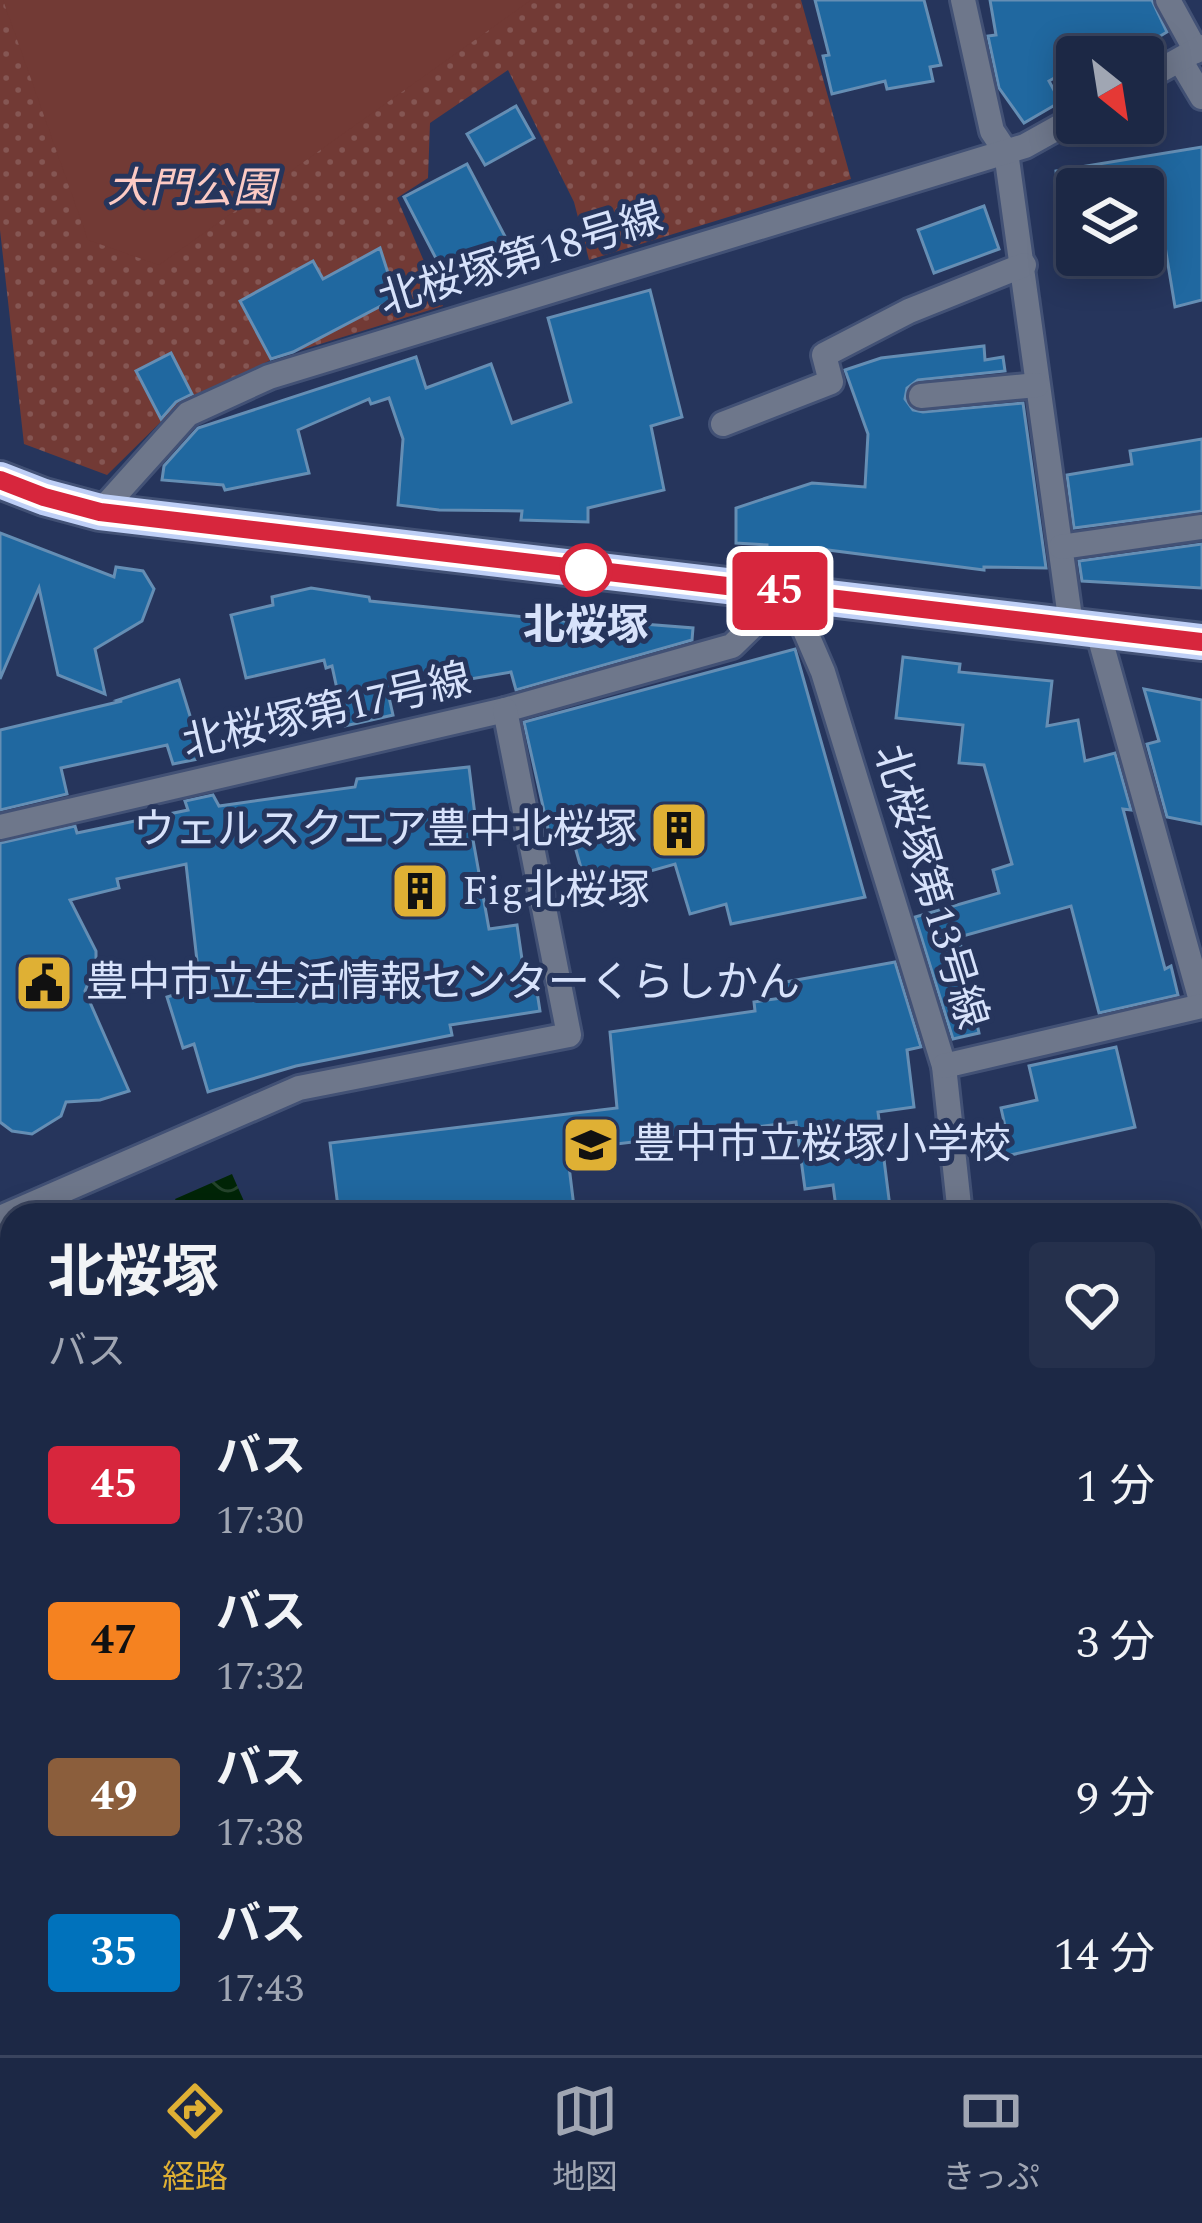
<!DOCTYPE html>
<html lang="ja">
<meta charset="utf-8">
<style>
:root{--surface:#1c2845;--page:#25304c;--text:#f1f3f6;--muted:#a0a6b3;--line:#3a445e;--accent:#dfb034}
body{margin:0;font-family:Spectral,"Noto Sans JP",serif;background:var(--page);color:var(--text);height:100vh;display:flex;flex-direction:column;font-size:45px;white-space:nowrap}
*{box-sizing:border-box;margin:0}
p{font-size:39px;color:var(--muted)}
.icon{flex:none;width:66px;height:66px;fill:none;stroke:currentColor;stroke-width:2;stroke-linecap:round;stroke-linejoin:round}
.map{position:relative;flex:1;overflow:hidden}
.panel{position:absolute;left:0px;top:1203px;width:1203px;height:852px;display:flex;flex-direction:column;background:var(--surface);border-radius:36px 36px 0 0;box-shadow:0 6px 30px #0003,0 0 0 3px var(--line)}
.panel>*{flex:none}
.badge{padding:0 24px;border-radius:9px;font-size:42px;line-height:78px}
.needle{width:78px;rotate:150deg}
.fabs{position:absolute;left:1056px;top:36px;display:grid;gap:24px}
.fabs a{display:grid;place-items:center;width:108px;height:108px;border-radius:12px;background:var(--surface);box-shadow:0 6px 30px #0003,0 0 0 3px var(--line);font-size:60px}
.map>.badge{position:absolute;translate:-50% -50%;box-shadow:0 0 0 6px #fff}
.round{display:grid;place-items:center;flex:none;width:126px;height:126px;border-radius:12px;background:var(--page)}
.headline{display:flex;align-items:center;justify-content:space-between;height:204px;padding:0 48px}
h1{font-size:57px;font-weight:700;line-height:90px}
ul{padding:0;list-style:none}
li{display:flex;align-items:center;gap:36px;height:156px;padding:0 48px}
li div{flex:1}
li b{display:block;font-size:45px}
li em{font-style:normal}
li .badge{min-width:132px;font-weight:700;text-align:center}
.tabs{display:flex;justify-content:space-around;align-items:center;height:168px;border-top:3px solid var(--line);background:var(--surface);font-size:33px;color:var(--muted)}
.tabs a{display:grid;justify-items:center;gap:6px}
.tabs .current{color:var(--accent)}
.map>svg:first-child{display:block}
.green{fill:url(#green-dots)}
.pitch{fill:#723a35}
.water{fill:url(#water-waves)}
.building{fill:#2068a0;stroke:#658eb4;stroke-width:3}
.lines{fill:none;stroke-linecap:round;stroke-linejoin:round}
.street-casing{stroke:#425175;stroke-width:30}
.highway-casing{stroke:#425175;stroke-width:42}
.street{stroke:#6e778b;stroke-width:24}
.highway{stroke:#becff6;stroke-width:36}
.line-casing{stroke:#fff;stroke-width:27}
.line{stroke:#d7263d;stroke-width:18}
.stop-dot{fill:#fff;stroke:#d7263d;stroke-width:6}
.labels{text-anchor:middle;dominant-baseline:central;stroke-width:10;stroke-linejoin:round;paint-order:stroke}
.park-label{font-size:42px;font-style:italic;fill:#fccac4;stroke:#26355c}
.street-label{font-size:42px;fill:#d7e2fb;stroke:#26355c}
.stop-label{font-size:42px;font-weight:bold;fill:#d7e2fb;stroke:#26355c}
.poi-label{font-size:42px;fill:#d7e2fb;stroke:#26355c;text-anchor:start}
</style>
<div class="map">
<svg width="1202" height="2055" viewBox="0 0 1202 2055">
<defs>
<pattern id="green-dots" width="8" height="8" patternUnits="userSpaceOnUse" patternTransform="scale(3)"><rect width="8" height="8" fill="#723a35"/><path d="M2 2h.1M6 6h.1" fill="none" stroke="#855653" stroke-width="1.8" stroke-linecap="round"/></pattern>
<pattern id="water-waves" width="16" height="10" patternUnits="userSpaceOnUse" patternTransform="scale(3)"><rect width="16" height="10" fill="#012507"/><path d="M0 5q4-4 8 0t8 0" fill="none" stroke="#25442c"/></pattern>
</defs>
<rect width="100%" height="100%" fill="#26355c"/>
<!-- green -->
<path class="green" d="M0,0H801L851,179L589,260L574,202L508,70L430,123L428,178L397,198L443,306L275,358L178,405L107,475L24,444L0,230Z"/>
<!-- pitch -->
<path class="pitch" d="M3,0H531L159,265L88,240Z"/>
<!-- water -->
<path class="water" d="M232,1174L250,1215H183L175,1199Z"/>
<!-- building -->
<g class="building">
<path d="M815,0H924L941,65L930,67L933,81L887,89L885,81L832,94L823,56L829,55Z"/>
<path d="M990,0H1152L1167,32L1140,48L1135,39L1110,54L1107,48L1091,57H1077V65L1049,81L1055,92V105L1024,123L999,88L988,36L996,35Z"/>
<path d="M516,106L534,138L485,165L467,134Z"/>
<path d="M1202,147V300L1175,307L1163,234L1143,238V189H1058L1056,171Z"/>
<path d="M467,164L510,246L487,258L495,271L454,293L404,197Z"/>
<path d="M984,206L999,249L934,273L918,230Z"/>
<path d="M380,248L396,298L293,352L271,359L240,301L313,261L323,279Z"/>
<path d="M650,290L682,417L651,426L664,490L588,508V522L521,520L522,511L439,510L398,505L403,439L389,398L371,404L369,399L298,430L309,473L225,490L223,485L162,480L164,466L198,428L416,357L426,388L491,364L512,423L571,402L548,318Z"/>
<path d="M984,346L985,360L1003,357L1005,371L918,380L907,388L905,399L913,410L923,412L1023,403L1046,568L984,567V570L820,549V552L767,548V545L736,543V508L812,483L865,487L868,434L845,370L881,358Z"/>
<path d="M171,353L192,394L176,402L161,419L136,371Z"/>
<path d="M1202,439V511L1074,528L1067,475L1132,464L1130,451Z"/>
<path d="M0,533L114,577L116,567L143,571L154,589L142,621L95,649L105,694L58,675L39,588L0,679Z"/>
<path d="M1202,544V588L1082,581L1079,561Z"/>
<path d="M311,588L369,597L370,601L593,624V620L693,628L692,640L516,690L511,672L388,693L393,715L345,726L332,666L326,668L324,660L246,678L231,615L273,605L272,597Z"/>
<path d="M795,649L865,897L731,924L726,904L690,914L675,864L587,889L572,836L551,842L524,722Z"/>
<path d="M903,657L960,664L959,672L1052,681L1047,726L1078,720L1085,761L1115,753L1131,810L1123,809L1165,969L1171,966L1178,995L1099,1013L1071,906L959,937L979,1033L953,1039L915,917L999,893L993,870L1012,864L984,765L959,763L963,725L896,718Z"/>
<path d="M179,680L203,758L173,764L167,745L61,768L67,794L0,810V730L122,701L118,700Z"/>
<path d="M1144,689L1202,700V824L1167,817L1147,744L1159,741Z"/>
<path d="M469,767L476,823H470L489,929L517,925L525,980L535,979L540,1011L450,1025L452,1035L296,1066L208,1092L194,1044L183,1048L167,997L200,987L186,864L117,879L119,888L70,900L96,951V964L85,991L129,1091L100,1100L66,1102L61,1116L32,1134L12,1131L0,1122V843L75,826L77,833L188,810L185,801L213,795L219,806L355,787L357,779Z"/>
<path d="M895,962L921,1047L907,1050L914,1107L878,1112L891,1215H837L833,1185L805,1189L796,1122L567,1150L575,1215H339L330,1143L617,1108L610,1032L755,1011L754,1002L782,998L780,983Z"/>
<path d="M1116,1047L1135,1127L984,1161L980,1130L1005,1126L1001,1108L1037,1100L1029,1066Z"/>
</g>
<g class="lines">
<!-- street casing -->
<g class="street-casing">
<g id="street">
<path d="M963,0L992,131L1006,152L1071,625"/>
<path d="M1168,0L1196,51"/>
<path d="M1180,60L1202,97"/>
<path d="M1143,80L1202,47"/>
<path d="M921,396L1037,385"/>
<path d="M723,424L831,382L824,355L909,311L1024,265"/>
<path d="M100,512L188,414L269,377L1025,146L1077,117"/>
<path d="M1061,547L1202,527"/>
<path d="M1097,628L1202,1004"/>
<path d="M0,827L505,710L732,646L788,591L823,672L944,1066L960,1215"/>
<path d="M944,1066L1202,1006"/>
<path d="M0,1218L299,1088L569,1035L505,710"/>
<path d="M0,1332L12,1374"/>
<path d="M0,1721L12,1719"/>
<path d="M0,2001L12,2003"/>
<path d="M642,2043L646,2055"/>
<path d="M116,2055V2043"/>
</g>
</g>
<!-- highway casing -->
<g class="highway-casing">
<path id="highway" d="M0,480L44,497L100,512L1202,642"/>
</g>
<!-- street -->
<use href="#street" class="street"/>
<!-- highway -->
<use href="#highway" class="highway"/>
</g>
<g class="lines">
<!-- line casing -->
<g class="line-casing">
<path id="line" d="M0,480L44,497L100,512L1202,642"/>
</g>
<!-- line -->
<use href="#line" class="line"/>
</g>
<!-- icons -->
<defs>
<g id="building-square" transform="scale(3)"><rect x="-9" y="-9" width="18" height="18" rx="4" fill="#dfb034" stroke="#26355c"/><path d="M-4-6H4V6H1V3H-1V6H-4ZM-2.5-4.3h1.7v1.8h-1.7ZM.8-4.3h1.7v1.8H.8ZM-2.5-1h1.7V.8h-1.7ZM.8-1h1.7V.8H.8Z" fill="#111"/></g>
<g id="civic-square" transform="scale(3)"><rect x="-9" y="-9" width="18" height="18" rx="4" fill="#dfb034" stroke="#26355c"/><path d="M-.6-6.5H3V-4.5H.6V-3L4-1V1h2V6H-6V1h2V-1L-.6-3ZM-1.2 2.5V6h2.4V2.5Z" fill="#111"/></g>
<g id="school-square" transform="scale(3)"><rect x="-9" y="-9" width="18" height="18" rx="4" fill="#dfb034" stroke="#26355c"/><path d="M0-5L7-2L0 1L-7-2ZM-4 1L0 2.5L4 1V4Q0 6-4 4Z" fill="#111"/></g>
</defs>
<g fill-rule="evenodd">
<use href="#building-square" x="679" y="830"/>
<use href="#building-square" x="420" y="891"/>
<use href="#civic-square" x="44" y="983"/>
<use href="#school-square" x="591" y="1145"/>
</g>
<!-- markers -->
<circle class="stop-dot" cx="586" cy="570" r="24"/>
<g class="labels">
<!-- park labels -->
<g class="park-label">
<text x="191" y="189">大門公園</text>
</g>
<!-- street labels -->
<g class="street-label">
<text transform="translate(521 259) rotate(-17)">北桜塚第18号線</text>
<text transform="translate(327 712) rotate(-13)">北桜塚第17号線</text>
<text transform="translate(930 887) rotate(73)">北桜塚第13号線</text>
</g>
<!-- stop labels -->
<g class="stop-label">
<text x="586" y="626">北桜塚</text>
</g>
<!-- poi labels -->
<g class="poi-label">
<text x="637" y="830" text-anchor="end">ウェルスクエア豊中北桜塚</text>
<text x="462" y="891">Fig北桜塚</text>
<text x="86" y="983">豊中市立生活情報センターくらしかん</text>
<text x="633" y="1145">豊中市立桜塚小学校</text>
</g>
</g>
</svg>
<div class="fabs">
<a><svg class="needle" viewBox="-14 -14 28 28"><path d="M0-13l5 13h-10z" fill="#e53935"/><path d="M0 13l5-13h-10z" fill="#a0a6b3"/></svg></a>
<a><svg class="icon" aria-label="layers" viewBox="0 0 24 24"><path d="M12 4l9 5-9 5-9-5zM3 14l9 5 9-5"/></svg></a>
</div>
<b class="badge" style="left:780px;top:591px;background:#d7263d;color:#fff">45</b>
<section class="panel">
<div class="headline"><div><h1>北桜塚</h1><p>バス</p></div><a class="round"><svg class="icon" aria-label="heart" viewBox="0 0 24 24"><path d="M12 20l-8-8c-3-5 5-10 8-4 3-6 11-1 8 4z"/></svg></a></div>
<ul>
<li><span class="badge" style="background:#d7263d;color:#fff">45</span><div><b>バス</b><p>17:30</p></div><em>1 分</em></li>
<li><span class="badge" style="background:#f58220;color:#111">47</span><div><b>バス</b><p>17:32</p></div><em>3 分</em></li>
<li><span class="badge" style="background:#8b5e3c;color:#fff">49</span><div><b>バス</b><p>17:38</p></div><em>9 分</em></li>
<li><span class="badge" style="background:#0072bc;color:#fff">35</span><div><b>バス</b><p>17:43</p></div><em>14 分</em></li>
</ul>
</section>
</div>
<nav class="tabs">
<a class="current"><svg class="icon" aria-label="directions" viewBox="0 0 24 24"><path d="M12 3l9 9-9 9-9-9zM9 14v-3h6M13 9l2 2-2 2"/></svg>経路</a>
<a><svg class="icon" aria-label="map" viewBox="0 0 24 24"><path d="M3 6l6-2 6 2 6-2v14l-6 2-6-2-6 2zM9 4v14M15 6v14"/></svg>地図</a>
<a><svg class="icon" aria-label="tickets" viewBox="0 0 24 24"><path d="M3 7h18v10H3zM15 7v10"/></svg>きっぷ</a>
</nav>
